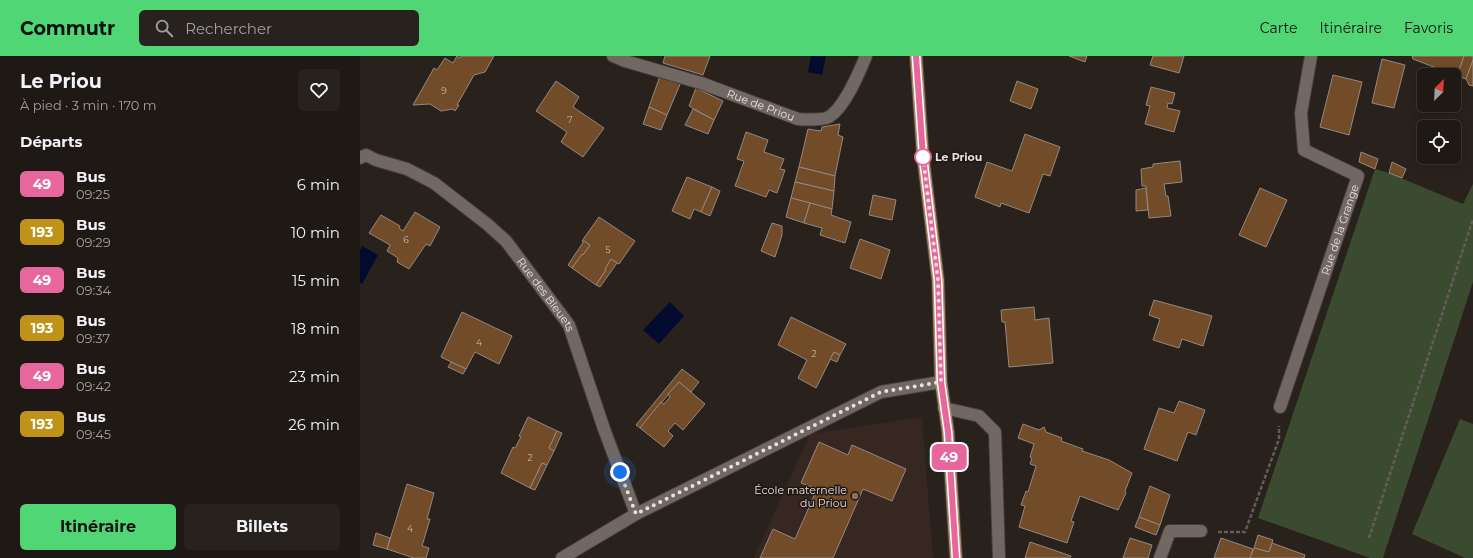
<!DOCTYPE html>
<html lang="fr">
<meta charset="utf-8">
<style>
:root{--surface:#1f1915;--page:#27221e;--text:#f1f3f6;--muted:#a1a0a0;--line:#3c3834;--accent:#50d674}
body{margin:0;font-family:Montserrat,sans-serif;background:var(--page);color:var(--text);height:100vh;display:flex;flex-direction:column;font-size:15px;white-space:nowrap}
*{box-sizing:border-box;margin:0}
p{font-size:13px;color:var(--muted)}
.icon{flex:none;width:22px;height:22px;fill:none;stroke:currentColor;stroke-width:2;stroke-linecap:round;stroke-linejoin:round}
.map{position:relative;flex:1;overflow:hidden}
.details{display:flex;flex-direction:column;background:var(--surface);width:360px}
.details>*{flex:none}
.badge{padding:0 8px;border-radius:6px;font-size:14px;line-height:26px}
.needle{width:26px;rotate:24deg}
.buttons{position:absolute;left:1057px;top:12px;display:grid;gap:8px}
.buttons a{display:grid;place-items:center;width:44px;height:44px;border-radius:6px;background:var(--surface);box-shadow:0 2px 10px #0003,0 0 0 1px var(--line);font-size:20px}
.you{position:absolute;width:20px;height:20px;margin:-10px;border:3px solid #fff;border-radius:50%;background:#1a73e8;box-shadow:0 0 0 6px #1a73e833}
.map>.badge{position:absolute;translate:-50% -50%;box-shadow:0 0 0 2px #fff}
h2{padding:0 20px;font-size:15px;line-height:36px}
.round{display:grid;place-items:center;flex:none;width:42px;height:42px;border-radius:6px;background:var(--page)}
.head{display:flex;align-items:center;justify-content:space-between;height:68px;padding:0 20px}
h1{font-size:19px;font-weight:700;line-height:30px}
.cta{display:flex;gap:8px;margin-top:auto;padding:8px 20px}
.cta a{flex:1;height:46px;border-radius:6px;background:var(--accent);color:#111;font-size:16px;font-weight:700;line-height:46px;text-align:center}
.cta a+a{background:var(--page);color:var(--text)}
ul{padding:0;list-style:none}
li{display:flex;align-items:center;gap:12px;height:48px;padding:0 20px}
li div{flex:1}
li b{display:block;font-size:15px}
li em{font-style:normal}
li .badge{min-width:44px;font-weight:700;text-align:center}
header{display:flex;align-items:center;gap:24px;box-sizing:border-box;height:56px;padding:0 20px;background:var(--accent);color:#111}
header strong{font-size:19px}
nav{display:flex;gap:22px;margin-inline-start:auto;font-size:14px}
.search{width:280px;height:36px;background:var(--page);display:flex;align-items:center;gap:10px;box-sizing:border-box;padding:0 14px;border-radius:6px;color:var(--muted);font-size:15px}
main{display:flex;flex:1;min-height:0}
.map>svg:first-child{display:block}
.built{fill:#362820}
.green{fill:#3b4b30}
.water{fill:#020b2e}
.building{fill:#724b29;stroke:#928981}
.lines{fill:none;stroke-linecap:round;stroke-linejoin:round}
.minor-casing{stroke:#453e3b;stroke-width:14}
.major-casing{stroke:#453e3b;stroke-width:14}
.path{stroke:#645c58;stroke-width:2.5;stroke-dasharray:4 2;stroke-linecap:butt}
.minor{stroke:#726863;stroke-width:12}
.major{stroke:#b08863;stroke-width:12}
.line-casing{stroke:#fff;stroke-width:9}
.line{stroke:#e7679c;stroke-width:6}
.walk{stroke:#e8e2df;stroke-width:4;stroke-dasharray:0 7.2}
.stop-dot{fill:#fff;stroke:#e7679c;stroke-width:2}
.education-dot{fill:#8d6e63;stroke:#1f1713;stroke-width:1.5}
.labels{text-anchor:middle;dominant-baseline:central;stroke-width:3;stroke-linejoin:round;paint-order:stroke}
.number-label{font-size:9px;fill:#cabcb2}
.street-label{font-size:11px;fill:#e8e2df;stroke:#1f1713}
.stop-label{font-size:11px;font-weight:bold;fill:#e8e2df;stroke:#1f1713;text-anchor:start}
.poi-label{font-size:11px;fill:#e8e2df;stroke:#1f1713;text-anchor:end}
</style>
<header>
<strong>Commutr</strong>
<div class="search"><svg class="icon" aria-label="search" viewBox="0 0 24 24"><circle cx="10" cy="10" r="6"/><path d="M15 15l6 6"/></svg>Rechercher</div>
<nav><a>Carte</a><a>Itinéraire</a><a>Favoris</a></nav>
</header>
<main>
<section class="details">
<div class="head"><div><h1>Le Priou</h1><p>À pied · 3 min · 170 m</p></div><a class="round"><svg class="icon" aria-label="heart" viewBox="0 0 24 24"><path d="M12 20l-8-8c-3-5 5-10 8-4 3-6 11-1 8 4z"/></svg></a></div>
<h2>Départs</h2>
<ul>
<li><span class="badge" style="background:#e7679c;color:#fff">49</span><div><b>Bus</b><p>09:25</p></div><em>6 min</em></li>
<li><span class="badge" style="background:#c0921a;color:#fff">193</span><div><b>Bus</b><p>09:29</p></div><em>10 min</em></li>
<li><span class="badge" style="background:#e7679c;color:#fff">49</span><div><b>Bus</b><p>09:34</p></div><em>15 min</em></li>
<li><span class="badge" style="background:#c0921a;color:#fff">193</span><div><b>Bus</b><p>09:37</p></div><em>18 min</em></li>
<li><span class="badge" style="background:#e7679c;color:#fff">49</span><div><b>Bus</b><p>09:42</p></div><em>23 min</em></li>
<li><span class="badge" style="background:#c0921a;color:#fff">193</span><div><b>Bus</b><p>09:45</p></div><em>26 min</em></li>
</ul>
<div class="cta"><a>Itinéraire</a><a>Billets</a></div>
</section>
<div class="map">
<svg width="1113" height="502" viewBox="0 0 1113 502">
<rect width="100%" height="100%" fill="#29211c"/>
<!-- built -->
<path class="built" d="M562,361L573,502H394L450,378Z"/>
<!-- green -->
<g class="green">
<path d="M1015,113L1029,117L1103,148L1113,128V226L1023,502H1010L898,462Z"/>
<path d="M1100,363L1113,368V502H1105L1052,478Z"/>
</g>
<!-- water -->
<g class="water">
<path d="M451,0H466L462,19L448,16Z"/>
<path d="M2,190L18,199L2,228L0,227V194Z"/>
<path d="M310,246L324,260L299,288L283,274Z"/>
</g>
<!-- building -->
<g class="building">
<path d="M97,0L100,2L101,0H134L125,16L114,19L97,49H99L95,55L93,53L81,55L70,48L53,49L74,12L77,14L85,2L93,7Z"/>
<path d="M305,0H350L343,19L303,7Z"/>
<path d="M709,0H727L725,6Z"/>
<path d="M793,0H824L819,17L790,9Z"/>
<path d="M1052,0H1104L1097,20L1053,3Z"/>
<path d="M1104,0H1113V4L1106,23L1097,20Z"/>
<path d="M1022,3L1045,9L1034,52L1012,47Z"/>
<path d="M1113,4V30L1109,29L1106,23Z"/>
<path d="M973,19L1002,26L989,79L960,71Z"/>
<path d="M300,20L321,26L307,59L289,51Z"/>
<path d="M196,25L219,41L213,51L244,72L223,101L201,86L207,76L176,55Z"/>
<path d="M657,25L678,33L671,53L650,45Z"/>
<path d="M791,31L815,37L812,48L808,47L807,52L820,55L814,76L785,68L790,50L786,49Z"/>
<path d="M336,32L363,45L354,64L329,50Z"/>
<path d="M289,51L307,59L301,74L283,68Z"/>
<path d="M333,53L354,64L348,78L325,69Z"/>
<path d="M480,68L478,79L483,81L475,120L439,111L448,73L461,75L462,71Z"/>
<path d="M386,76L408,84L404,96L424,103L420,113L425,114L417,137L409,134L406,141L375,130L384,105L377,103Z"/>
<path d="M665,78L700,91L690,120L683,118L669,157L641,147L640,151L615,141L627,106L652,115Z"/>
<path d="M1001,96L1018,103L1015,113L999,106Z"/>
<path d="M820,105L822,126L804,128L806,140H808L811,160L789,162L786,130H782L781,113L793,111V108Z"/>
<path d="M1032,106L1046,113L1042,122L1029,117Z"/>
<path d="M439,111L475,120L474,135L435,126Z"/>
<path d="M327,121L352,131L341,156L334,153L330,163L312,155Z"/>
<path d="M435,126L474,135L472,153L431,142Z"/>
<path d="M352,131L360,135L350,160L341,156Z"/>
<path d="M786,132L788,154L776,155V134Z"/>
<path d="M900,132L927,144L906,191L879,179Z"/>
<path d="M513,139L536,144L532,164L509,159Z"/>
<path d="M431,142L450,147L444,167L426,161Z"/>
<path d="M450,147L472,153L471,159L491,166L485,187L460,179L462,172L444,167Z"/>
<path d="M55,156L80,171L70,190L66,188L49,213L37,206L38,202L27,195L30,189L9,177L21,159L40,170L39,172L43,175Z"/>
<path d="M239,161L275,185L259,208L251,203L245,213L246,214L236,229L212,212L222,198L223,199L230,189L222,185Z"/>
<path d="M412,167L422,170V179L415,201L401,195Z"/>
<path d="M500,183L530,194L521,223L490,212Z"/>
<path d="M224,185L230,189L223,199L222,198L212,212L208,209Z"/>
<path d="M251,203L257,207L240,231L236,229L246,214L245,213Z"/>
<path d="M794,244L852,260L843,290L822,283L819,292L793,284L800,263L789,259Z"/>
<path d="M674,251L675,264L689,262L693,307L649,311L645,266H642L641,254Z"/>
<path d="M102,256L152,280L139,308L115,296L106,313L81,301Z"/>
<path d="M431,261L486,288L480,299L474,296L456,332L438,322L447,304L418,289Z"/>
<path d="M474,296L480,299L477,306L470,303Z"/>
<path d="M91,306L106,313L103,318L88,311Z"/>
<path d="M322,313L339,326L331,336L319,326L280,372L276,369Z"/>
<path d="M319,326L345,348L323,374L315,367L308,375L313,380L304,391L280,372L301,346L304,348L310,341L308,338Z"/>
<path d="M819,345L845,354L836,379L828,376L817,405L784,393L799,352L814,357Z"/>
<path d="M168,361L197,375L189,392L194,395L187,409L182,407L170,432L141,417L153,391L155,392L161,381L159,380Z"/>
<path d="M663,368L679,374L684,371L686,376L702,382L701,385L723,393L722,395L749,404L772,417L765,435L766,437L758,454L720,440L711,465L714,466L707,487L659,471L665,450L661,449L666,435L668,436L676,410L670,408L672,402L670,401L674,388L658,382Z"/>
<path d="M197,375L202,377L194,395L189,392Z"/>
<path d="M459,386L488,399L492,389L546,413L532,445L503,433L473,502H400L413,473L435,483L457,433L441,427Z"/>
<path d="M182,407L187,409L175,434L170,432Z"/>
<path d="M47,428L74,437L67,463H70L62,490L69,492L66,502H54L27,493Z"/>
<path d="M790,430L810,439L800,469L779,461Z"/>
<path d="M779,461L800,469L796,479L775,471Z"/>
<path d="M16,477L30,482L27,493L13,489Z"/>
<path d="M898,479L913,484L909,496L894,492Z"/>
<path d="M770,482L792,489L788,502H763Z"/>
<path d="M861,482L893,493L890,502H854Z"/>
<path d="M670,486L711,500L710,502H665Z"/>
<path d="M912,487L945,499L944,502H890L894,492L909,496Z"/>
</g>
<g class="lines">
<!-- minor casing -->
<g class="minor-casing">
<g id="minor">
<path id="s1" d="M253,0L265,5L341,27L438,63C446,64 463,64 469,61C485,51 499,17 506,0"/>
<path id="s2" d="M0,102L6,99L16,104L47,113L74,127L127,168L146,185L209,269L244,373L276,458"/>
<path id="s3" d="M920,351L998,120L944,94L941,57L951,0"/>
<path d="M584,352L619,360L635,376L639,502"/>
<path d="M202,502L276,458L521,336L581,326"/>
<path d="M800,502L810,475H841"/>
</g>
</g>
<!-- major casing -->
<g class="major-casing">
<path id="major" d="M556,0L563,101L578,224L581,326L588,376L596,502"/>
</g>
<!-- path -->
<g class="path">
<path d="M858,476H885L919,383V370"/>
<path d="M1009,482L1113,163"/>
</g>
<!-- minor -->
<use href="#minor" class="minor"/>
<!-- major -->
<use href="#major" class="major"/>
</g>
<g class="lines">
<!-- line casing -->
<g class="line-casing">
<path id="line" d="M556,0L563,101L578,224L581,326L588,376L596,502"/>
</g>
<!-- line -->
<use href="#line" class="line"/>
<!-- walk -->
<path class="walk" d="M260,416L276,458L521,336L581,326L578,224L563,101"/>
</g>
<!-- markers -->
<circle class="stop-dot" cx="563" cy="101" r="8"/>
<circle class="education-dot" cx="495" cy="440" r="4"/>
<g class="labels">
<!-- number labels -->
<g class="number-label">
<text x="84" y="34">9</text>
<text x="210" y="63">7</text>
<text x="46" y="183">6</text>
<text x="248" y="193">5</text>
<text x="119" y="286">4</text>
<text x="454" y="297">2</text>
<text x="170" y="401">2</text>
<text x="50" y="472">4</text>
</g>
<!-- street labels -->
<g class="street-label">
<text stroke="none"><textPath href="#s1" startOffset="156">Rue de Priou</textPath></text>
<text stroke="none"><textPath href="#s3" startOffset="187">Rue de la Grange</textPath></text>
<text stroke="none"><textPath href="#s2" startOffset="240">Rue des Bleuets</textPath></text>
</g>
<!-- stop labels -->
<g class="stop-label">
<text x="575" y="101">Le Priou</text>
</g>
<!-- poi labels -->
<g class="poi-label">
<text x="487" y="434">École maternelle<tspan x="487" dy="13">du Priou</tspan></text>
</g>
</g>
</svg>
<div class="buttons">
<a><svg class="needle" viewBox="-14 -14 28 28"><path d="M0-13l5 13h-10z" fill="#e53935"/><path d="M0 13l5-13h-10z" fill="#a1a0a0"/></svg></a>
<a><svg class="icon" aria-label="locate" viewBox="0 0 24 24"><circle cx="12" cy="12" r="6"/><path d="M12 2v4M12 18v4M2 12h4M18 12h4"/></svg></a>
</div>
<div class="you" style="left:260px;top:416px"></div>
<b class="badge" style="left:589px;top:401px;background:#e7679c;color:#fff">49</b>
</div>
</main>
